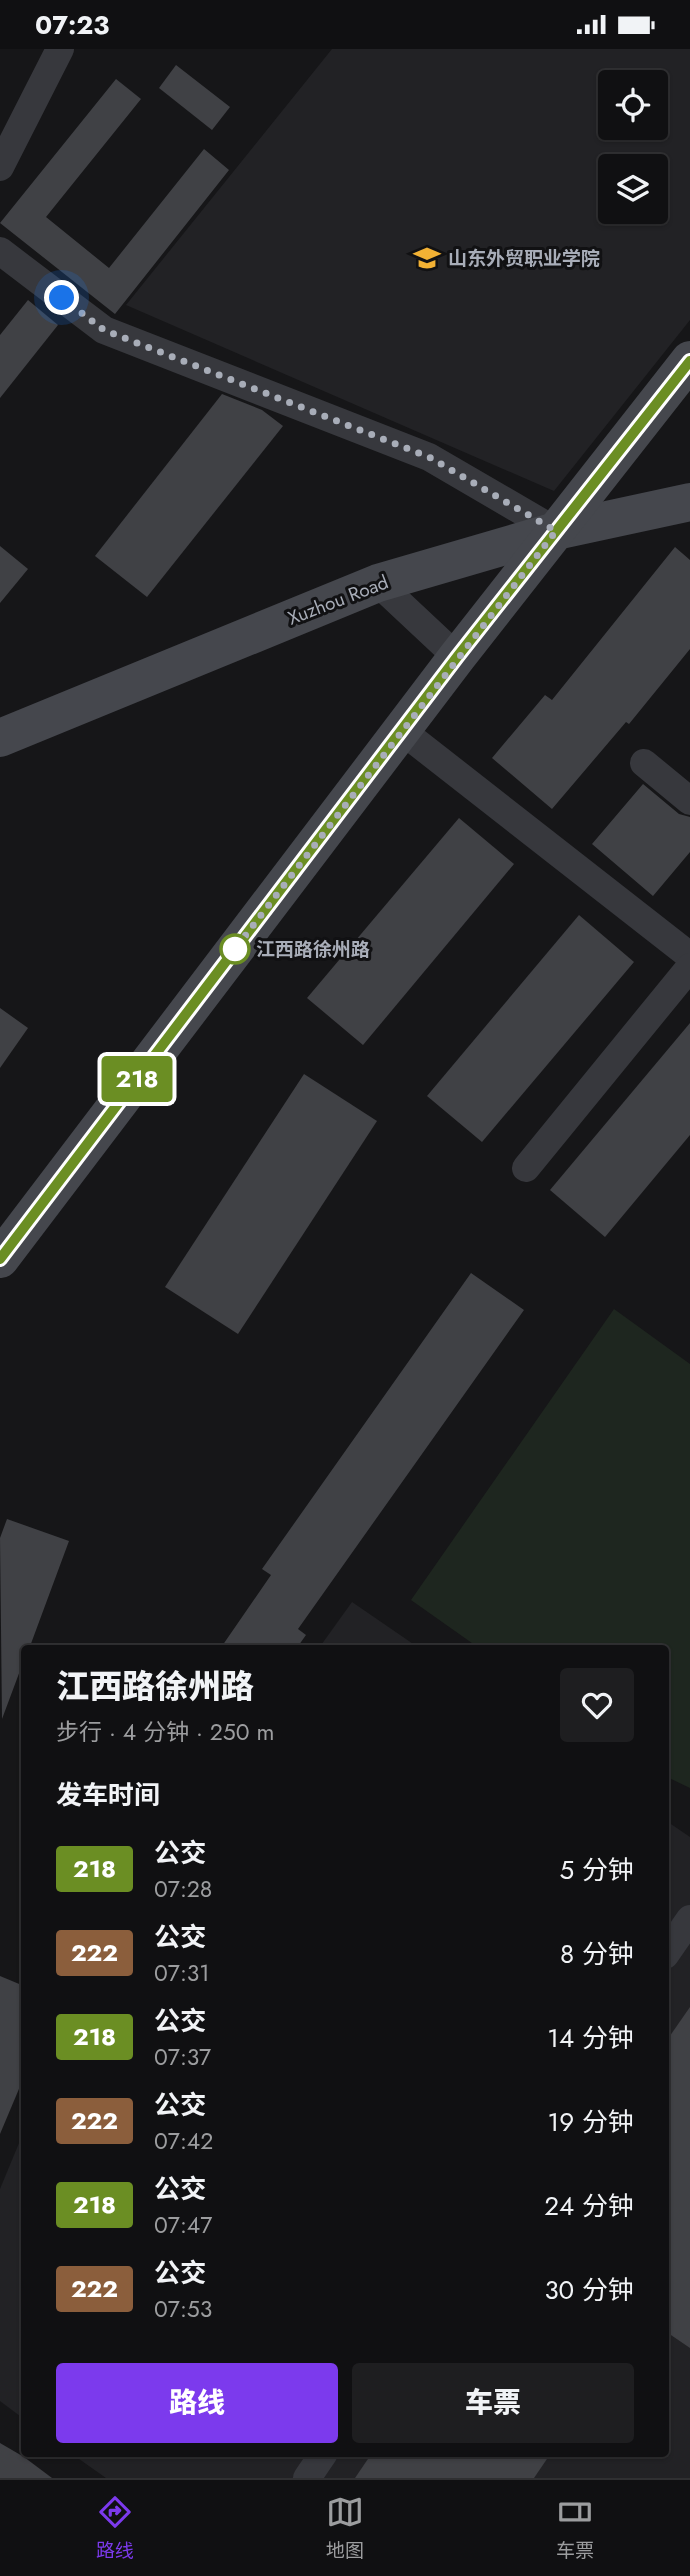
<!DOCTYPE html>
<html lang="zh">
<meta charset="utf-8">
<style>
:root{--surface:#101012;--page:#1e1e20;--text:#f1f3f6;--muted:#9c9d9f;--line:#303032;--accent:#7c3aed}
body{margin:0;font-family:Jost,"Noto Sans SC",sans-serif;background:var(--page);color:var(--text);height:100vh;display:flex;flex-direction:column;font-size:26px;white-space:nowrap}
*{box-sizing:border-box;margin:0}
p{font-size:23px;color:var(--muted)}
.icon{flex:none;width:38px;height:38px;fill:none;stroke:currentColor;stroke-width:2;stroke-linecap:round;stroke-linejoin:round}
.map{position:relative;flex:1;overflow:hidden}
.side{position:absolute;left:21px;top:1596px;width:648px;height:812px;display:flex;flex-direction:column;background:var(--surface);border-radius:7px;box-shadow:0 2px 5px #0004,0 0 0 2px var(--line)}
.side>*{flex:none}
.badge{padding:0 14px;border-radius:5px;font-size:24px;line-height:46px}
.fabs{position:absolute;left:598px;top:21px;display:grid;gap:14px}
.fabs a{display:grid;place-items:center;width:70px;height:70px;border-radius:7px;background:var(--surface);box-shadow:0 2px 5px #0004,0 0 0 2px var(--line);font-size:35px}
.you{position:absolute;width:35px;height:35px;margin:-18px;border:5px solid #fff;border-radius:50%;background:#1a73e8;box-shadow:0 0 0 10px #1a73e833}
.map>.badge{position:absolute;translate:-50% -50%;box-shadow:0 0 0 4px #fff}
h2{padding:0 35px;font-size:26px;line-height:63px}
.round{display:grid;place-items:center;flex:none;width:74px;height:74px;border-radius:7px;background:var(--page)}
.overview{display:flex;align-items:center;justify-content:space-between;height:119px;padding:0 35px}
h1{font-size:33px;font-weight:800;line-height:52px}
.button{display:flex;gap:14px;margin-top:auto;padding:14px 35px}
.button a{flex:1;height:80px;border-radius:7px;background:var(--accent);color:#fff;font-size:28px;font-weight:800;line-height:80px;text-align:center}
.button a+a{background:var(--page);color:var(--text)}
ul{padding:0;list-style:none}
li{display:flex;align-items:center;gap:21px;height:84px;padding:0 35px}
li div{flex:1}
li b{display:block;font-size:26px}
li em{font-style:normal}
li .badge{min-width:77px;font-weight:700;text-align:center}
.status{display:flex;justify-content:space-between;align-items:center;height:49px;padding:0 35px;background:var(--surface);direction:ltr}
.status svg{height:19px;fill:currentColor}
.dock{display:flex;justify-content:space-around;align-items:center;height:98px;border-top:2px solid var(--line);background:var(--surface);font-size:19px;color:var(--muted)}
.dock a{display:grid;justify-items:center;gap:4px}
.dock .on{color:var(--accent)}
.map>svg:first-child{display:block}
.built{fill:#222225;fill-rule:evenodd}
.green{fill:#1e261f}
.building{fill:#404145}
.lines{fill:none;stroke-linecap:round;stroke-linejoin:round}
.street{stroke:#37383d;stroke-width:28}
.secondary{stroke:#45474d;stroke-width:38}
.line-casing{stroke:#fff;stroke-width:16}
.line{stroke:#6b8e23;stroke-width:10}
.walk{stroke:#a8adb8;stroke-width:7;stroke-dasharray:0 12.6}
.stop-dot{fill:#fff;stroke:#6b8e23;stroke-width:3.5}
.labels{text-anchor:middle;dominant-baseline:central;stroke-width:6;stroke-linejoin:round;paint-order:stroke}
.poi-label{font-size:19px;font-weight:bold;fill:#a8adb8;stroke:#111113;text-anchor:start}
.street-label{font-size:19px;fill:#a8adb8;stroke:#111113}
.stop-label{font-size:19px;font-weight:bold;fill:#a8adb8;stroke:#111113;text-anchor:start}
</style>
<div class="status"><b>07:23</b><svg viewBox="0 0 49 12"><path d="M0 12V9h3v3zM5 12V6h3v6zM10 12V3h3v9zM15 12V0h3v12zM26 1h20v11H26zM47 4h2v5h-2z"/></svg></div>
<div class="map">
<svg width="690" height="2429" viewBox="0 0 690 2429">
<rect width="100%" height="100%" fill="#161618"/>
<!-- built -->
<g class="built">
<path d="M332,0H690V271L554,442L126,256ZM656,33V79H611V33ZM656,117V163H611V117Z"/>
<path d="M352,1553L419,1599H319Z"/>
<path d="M665,1771L690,1788V2429H106L72,2405L665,2404Z"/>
<path d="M24,2082V2370L0,2352V2140Z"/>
</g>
<!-- green -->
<path class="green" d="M614,1260L690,1315V1739L665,1727V1600L479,1599L411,1551Z"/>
<!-- building -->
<g class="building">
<path d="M176,16L230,58L212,81L159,39Z"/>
<path d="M116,30L141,50L46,168L109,219L204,100L229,121L115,265L0,174Z"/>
<path d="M28,251L58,276L0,349V286Z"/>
<path d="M222,345L262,361L283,377L147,548L95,507Z"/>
<path d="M0,497L28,520L0,554Z"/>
<path d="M675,498L690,511V600L629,675L626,673L552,760L492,709L545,646L552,651Z"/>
<path d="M643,735L679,765L690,768V803L653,847L592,795Z"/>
<path d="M459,769L514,815L363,996L307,949Z"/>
<path d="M579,866L634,913L482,1093L427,1047Z"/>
<path d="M0,959L28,979L0,1019Z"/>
<path d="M690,974V1086L605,1188L550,1141Z"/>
<path d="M304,1025L377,1072L238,1285L165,1238Z"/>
<path d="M471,1224L524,1261L298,1580L306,1586L296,1600H220L271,1526L262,1520Z"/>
<path d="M7,1470L69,1492L29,1600H24V1611L2,1670L0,1489Z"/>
<path d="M0,1927L24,1937V2028L0,2085Z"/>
<path d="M690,1958V2299L665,2282V1994Z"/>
<path d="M0,2394L24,2408L52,2429H0Z"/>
<path d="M372,2404H551L534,2429H355Z"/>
</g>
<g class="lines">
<!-- street -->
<g class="street">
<path d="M0,118L60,0"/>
<path d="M0,202L104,281L429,408L556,482"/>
<path d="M378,534L457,608"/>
<path d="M401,681L690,907"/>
<path d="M644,714L690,752"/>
<path d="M526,1119L690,918"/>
<path d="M665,1906L690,1870"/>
<path d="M307,2429L324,2404"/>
</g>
<!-- secondary -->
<g class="secondary">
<path d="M0,689L378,534L556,482L690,453"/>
<path d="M0,1210L457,608L690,311"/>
</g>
</g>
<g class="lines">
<!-- line casing -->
<g class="line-casing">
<path id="line" d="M0,1210L457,608L690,312"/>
</g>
<!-- line -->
<use href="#line" class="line"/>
<!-- walk -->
<path class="walk" d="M62,249L104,281L429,408L556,482L235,900"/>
</g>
<!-- icons -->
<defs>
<g id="school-bare" transform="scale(2.1)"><path d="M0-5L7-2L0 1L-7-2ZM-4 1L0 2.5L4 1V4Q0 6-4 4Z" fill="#f2b134" stroke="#111113" stroke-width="2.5" paint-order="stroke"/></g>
</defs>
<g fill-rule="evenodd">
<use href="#school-bare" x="427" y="209"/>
</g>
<!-- markers -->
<circle class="stop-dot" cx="235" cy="900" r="14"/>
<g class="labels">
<!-- poi labels -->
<g class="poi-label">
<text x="448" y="209">山东外贸职业学院</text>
</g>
<!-- street labels -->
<g class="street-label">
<text transform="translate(338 551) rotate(-21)">Xuzhou Road</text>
</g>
<!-- stop labels -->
<g class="stop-label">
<text x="256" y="900">江西路徐州路</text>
</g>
</g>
</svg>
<div class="fabs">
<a><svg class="icon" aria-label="locate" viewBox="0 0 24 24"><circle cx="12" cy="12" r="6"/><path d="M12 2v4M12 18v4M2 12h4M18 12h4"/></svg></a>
<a><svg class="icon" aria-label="layers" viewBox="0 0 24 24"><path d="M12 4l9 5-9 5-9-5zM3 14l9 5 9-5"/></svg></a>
</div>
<div class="you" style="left:62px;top:249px"></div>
<b class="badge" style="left:137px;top:1030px;background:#6b8e23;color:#fff">218</b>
<section class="side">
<div class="overview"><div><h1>江西路徐州路</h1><p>步行 · 4 分钟 · 250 m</p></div><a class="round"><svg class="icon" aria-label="heart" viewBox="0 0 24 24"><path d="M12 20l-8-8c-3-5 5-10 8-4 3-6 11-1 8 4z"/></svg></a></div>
<h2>发车时间</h2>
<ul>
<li><span class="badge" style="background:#6b8e23;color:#fff">218</span><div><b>公交</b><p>07:28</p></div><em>5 分钟</em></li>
<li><span class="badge" style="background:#8b5e3c;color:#fff">222</span><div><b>公交</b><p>07:31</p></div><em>8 分钟</em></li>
<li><span class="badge" style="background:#6b8e23;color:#fff">218</span><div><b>公交</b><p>07:37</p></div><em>14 分钟</em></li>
<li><span class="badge" style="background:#8b5e3c;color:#fff">222</span><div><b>公交</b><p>07:42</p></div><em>19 分钟</em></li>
<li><span class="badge" style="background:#6b8e23;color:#fff">218</span><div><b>公交</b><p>07:47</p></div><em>24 分钟</em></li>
<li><span class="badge" style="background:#8b5e3c;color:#fff">222</span><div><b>公交</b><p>07:53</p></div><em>30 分钟</em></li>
</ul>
<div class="button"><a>路线</a><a>车票</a></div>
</section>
</div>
<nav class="dock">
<a class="on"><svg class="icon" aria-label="directions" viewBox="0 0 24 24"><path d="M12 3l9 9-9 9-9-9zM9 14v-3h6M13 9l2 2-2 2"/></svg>路线</a>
<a><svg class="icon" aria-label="map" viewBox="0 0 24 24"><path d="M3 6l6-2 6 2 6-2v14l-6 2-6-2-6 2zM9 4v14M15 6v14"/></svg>地图</a>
<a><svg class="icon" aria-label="tickets" viewBox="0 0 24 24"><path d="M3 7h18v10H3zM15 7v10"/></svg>车票</a>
</nav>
